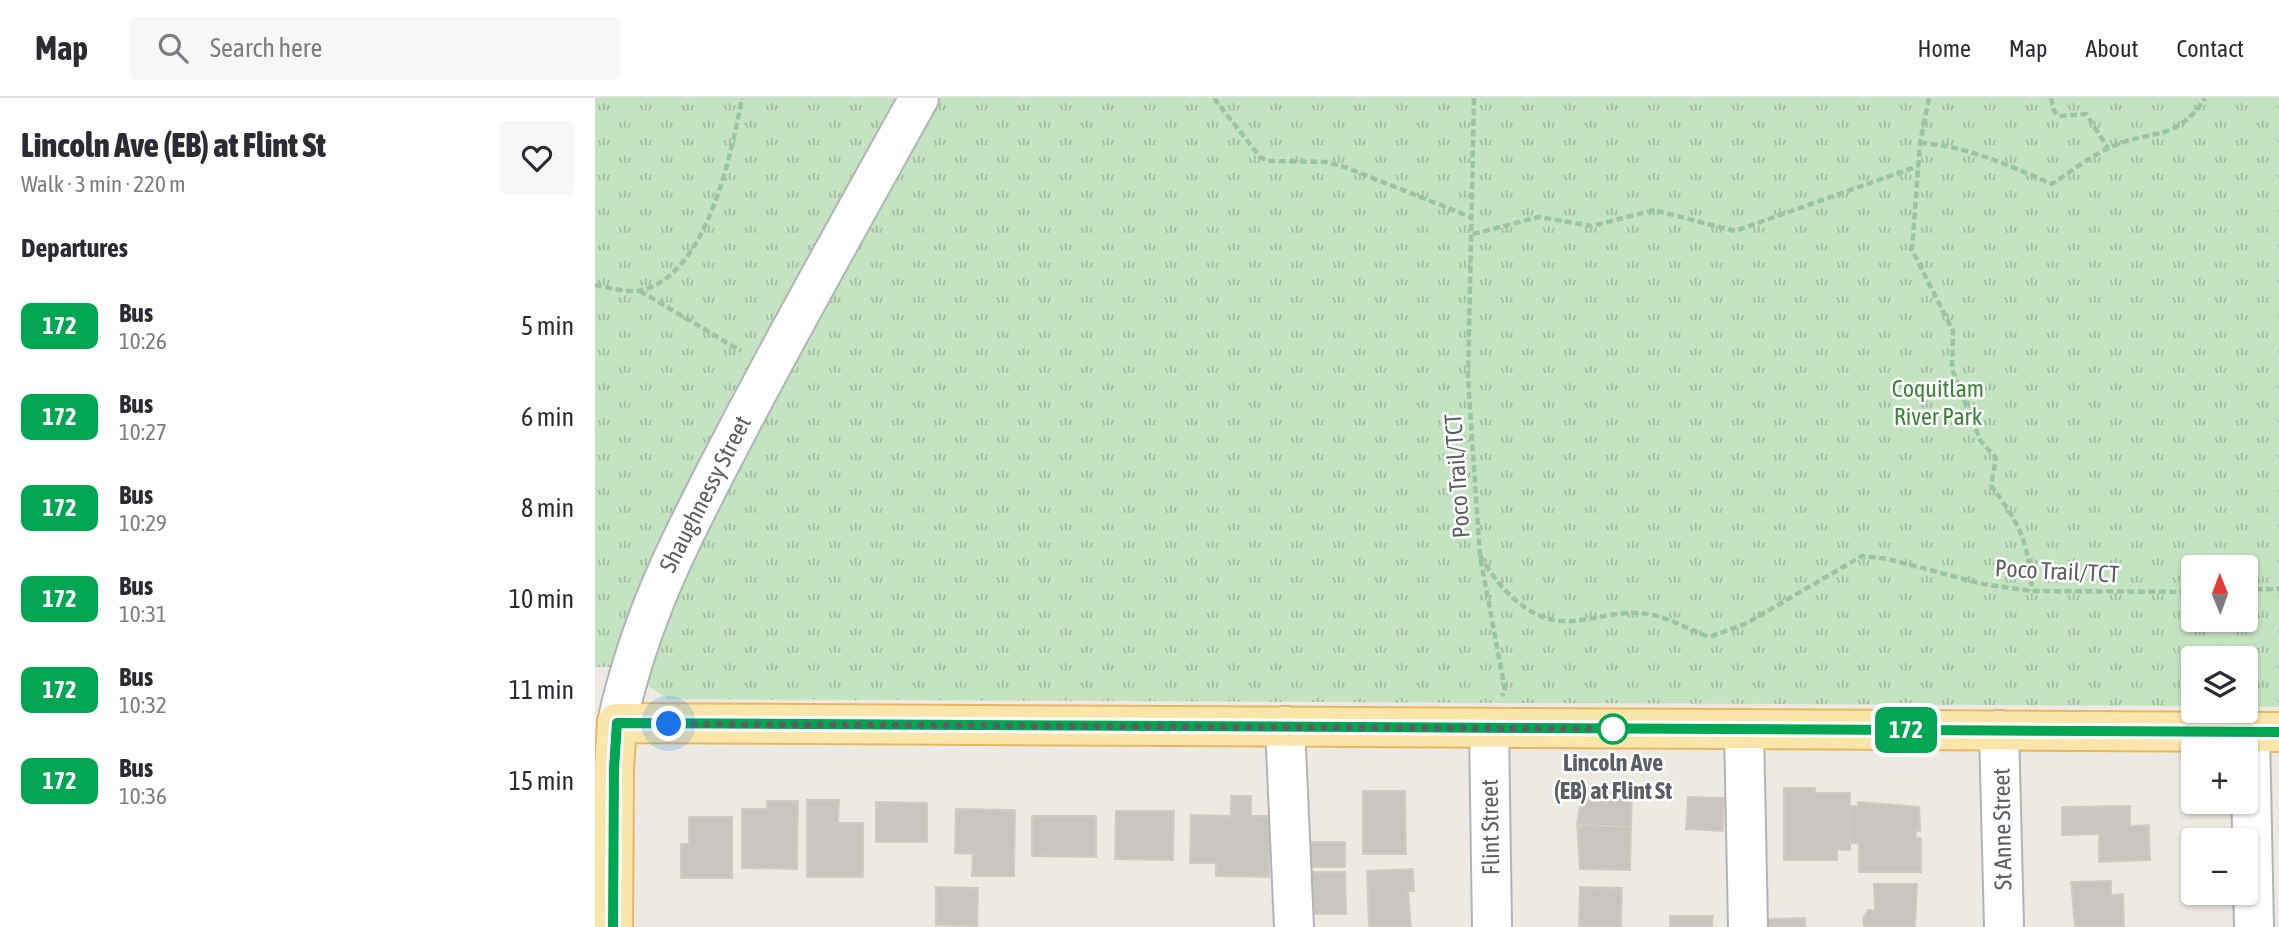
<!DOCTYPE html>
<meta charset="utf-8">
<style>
:root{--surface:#fff;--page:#f7f7f7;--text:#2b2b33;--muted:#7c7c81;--line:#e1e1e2}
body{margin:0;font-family:"Asap Condensed",sans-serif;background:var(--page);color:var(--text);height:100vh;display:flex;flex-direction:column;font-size:26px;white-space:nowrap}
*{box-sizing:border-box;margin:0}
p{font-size:23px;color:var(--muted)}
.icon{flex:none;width:38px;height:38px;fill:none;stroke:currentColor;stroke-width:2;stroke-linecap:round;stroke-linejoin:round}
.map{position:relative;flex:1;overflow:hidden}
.panel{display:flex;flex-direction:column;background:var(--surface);width:595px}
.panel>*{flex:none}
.badge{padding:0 14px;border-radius:10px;font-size:24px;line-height:46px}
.needle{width:46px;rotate:359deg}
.buttons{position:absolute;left:1586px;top:457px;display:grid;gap:14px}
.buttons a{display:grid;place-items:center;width:77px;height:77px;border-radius:7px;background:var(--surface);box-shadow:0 2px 5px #0004;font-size:35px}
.you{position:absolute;width:35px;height:35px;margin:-18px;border:5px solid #fff;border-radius:50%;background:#1a73e8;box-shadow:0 0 0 10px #1a73e833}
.map>.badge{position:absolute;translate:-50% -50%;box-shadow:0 0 0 4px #fff}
h2{padding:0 21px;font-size:26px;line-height:63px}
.round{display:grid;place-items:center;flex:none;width:74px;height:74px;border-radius:7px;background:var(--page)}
.head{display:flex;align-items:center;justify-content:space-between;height:119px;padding:0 21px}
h1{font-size:33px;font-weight:800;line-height:52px}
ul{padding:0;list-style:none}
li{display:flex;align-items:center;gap:21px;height:91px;padding:0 21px}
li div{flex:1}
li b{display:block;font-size:26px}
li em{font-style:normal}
li .badge{min-width:77px;font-weight:700;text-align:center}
header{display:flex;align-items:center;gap:42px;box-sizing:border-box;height:98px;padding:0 35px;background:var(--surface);border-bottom:2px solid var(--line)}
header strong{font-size:33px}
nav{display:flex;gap:38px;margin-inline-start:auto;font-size:24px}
.search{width:490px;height:63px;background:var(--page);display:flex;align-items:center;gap:18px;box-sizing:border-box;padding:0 24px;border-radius:7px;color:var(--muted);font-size:26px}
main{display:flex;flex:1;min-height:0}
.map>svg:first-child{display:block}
.park{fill:url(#park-tufts);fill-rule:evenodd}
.building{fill:#c8c5c0;stroke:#d1cbc2;stroke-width:2}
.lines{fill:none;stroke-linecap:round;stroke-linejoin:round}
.minor-casing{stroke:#b0b4b8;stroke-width:42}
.major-casing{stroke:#e9b760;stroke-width:42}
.path{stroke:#9bc4a3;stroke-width:4.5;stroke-dasharray:7 3.5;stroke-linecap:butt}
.minor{stroke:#fff;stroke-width:38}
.major{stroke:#fae6ab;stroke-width:38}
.line-casing{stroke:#fff;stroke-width:16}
.line{stroke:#00a651;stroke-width:10}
.walk{stroke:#5b5f63;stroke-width:7;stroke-dasharray:0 12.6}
.stop-dot{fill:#fff;stroke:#00a651;stroke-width:3.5}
.labels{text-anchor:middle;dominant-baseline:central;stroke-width:5;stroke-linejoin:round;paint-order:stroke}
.park-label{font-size:24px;fill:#3d833a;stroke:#fff}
.street-label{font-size:24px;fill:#5b5f63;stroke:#fff}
.stop-label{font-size:24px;font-weight:bold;fill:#5b5f63;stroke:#fff}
</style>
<header>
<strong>Map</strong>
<div class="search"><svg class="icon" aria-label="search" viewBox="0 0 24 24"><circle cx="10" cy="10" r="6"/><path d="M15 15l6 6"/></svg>Search here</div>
<nav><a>Home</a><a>Map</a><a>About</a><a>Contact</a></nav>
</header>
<main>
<section class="panel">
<div class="head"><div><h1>Lincoln Ave (EB) at Flint St</h1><p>Walk · 3 min · 220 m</p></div><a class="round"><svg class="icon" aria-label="heart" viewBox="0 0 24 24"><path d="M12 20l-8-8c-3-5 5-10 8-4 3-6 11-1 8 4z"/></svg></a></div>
<h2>Departures</h2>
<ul>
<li><span class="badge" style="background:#00a651;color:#fff">172</span><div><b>Bus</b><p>10:26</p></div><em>5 min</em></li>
<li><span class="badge" style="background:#00a651;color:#fff">172</span><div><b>Bus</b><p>10:27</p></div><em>6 min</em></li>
<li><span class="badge" style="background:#00a651;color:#fff">172</span><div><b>Bus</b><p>10:29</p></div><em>8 min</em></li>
<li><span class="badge" style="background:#00a651;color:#fff">172</span><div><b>Bus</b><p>10:31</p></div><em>10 min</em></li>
<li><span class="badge" style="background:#00a651;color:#fff">172</span><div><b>Bus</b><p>10:32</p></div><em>11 min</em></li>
<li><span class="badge" style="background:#00a651;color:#fff">172</span><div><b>Bus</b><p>10:36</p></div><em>15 min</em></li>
</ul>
</section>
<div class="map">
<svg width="1684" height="829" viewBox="0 0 1684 829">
<defs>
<pattern id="park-tufts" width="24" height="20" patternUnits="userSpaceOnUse" patternTransform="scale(1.75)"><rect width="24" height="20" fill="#c4e3c1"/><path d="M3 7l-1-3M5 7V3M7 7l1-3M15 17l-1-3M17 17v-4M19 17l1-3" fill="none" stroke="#a2bba0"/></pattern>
</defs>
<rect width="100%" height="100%" fill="#edeae3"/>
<!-- park -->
<path class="park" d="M0,0H1684V609L1650,608V560H1598V608L73,601L25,569H0ZM1598,469H1650V522H1598Z"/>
<!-- building -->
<g class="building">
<path d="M987,690L1037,691L1036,729L982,727Z"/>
<path d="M1189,690H1220V695H1255V752H1242V762H1189Z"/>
<path d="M768,693H810L811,756H768Z"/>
<path d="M636,698H656V718H675L674,779L621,778V765H595L596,717L636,718Z"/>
<path d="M1093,699L1129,700L1128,733L1091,731Z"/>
<path d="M212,702H244L243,725H268V779H212Z"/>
<path d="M172,703H203L202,771L147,770V711H172Z"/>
<path d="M281,704L332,705V744H281Z"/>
<path d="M1263,704L1324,709L1325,733H1321V740H1326V774H1264V745H1255V708H1263Z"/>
<path d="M1535,708V728L1554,727L1555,762L1504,764V736L1467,737V709Z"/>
<path d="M361,711L420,712L419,778H377L378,756L360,755Z"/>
<path d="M521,713H579L578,762L520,761Z"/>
<path d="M437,718H501V759L437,758Z"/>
<path d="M94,719H137V780H86V746H94Z"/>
<path d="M982,727L1036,729L1035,772L985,771Z"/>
<rect x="710" y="744" width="40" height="25"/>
<path d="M818,771L819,793H813L816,829H774L772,773Z"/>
<path d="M713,774H750L751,816H714Z"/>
<path d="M1516,783V797L1528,796L1529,829H1480L1476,784Z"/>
<path d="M1279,786H1322L1320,829H1269L1268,821L1273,812H1280Z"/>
<path d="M341,789L383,790L382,828L341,827Z"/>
<path d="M985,789L1027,790L1026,829H984Z"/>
<path d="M1075,818H1118L1117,829H1075Z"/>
<path d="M1210,820V829H1169V821Z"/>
</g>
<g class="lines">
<!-- minor casing -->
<g class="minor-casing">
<g id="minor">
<path d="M22,625C46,514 91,431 143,331C201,220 263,110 324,0"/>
<path d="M690,628L699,829"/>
<path d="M894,630L897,829"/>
<path d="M1149,631L1153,829"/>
<path d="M1404,632L1409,829"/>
<path d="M1655,634L1659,829"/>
</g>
</g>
<!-- major casing -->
<g class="major-casing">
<path id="major" d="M18,829L19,671L22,625L1684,634"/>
</g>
<!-- path -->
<g class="path">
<path d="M619,0L665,59L673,63L731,64L750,69L878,120"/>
<path d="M879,0L873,281L885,458L910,592L907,598"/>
<path d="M1334,0L1325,45L1317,152L1358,233L1357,271L1385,342L1401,360L1396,388C1425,425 1434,446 1437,493"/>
<path d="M1456,0L1459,13L1464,18L1491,16L1513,50"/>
<path d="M1325,45C1372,48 1413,67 1457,86C1475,74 1493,60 1512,51C1553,30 1581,46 1610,0"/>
<path d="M878,136L944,119L997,128L1059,112L1140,133L1323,68"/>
<path d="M0,187C14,189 33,196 48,192C112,174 136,58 147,0"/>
<path d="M45,193L146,253"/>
<path d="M885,458C905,491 936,527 978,523C1000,521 1021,514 1043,515C1070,516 1090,531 1115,539L1152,525L1267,458L1293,461L1388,486L1437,493L1598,494"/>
<path d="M1650,491H1684"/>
</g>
<!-- minor -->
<use href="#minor" class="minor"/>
<!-- major -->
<use href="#major" class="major"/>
</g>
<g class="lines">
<!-- line casing -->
<g class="line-casing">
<path id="line" d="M18,829L19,670L22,625L1684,634"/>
</g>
<!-- line -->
<use href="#line" class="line"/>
<!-- walk -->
<path class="walk" d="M74,626L1021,631H1018"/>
</g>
<!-- markers -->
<circle class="stop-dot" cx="1018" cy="631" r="14"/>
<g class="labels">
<!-- park labels -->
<g class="park-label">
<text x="1343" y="290">Coquitlam<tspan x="1343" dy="28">River Park</tspan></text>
</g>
<!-- street labels -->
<g class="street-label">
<text transform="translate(862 378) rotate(-94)">Poco Trail/TCT</text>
<text transform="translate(110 396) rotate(-63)">Shaughnessy Street</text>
<text transform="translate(1462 473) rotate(3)">Poco Trail/TCT</text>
<text transform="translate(895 729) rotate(-91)">Flint Street</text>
<text transform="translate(1407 731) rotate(-91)">St Anne Street</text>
</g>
<!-- stop labels -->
<g class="stop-label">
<text x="1018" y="664">Lincoln Ave<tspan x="1018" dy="28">(EB) at Flint St</tspan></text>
</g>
</g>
</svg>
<div class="buttons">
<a><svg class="needle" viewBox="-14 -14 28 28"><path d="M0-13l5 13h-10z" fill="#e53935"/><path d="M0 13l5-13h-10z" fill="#7c7c81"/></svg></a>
<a><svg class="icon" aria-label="layers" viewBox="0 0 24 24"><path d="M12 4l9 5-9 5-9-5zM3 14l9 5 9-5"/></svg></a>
<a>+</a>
<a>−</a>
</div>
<div class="you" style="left:74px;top:626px"></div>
<b class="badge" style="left:1311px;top:632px;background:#00a651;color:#fff">172</b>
</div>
</main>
